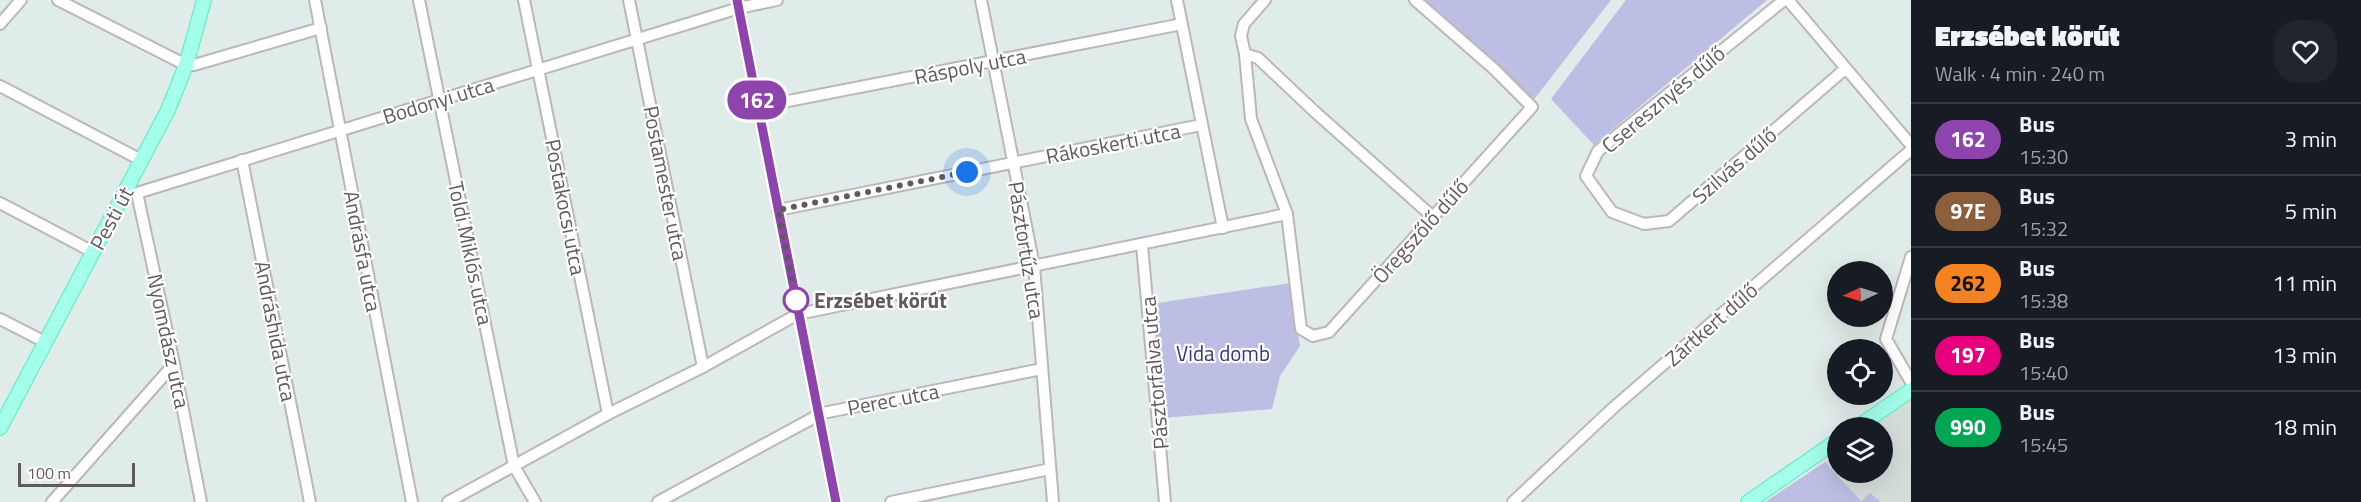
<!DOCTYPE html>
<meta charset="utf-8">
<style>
:root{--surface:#171b24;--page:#20242c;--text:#f1f3f6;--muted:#9ea1a6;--line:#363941}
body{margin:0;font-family:"Titillium Web",sans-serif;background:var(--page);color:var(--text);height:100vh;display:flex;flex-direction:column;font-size:22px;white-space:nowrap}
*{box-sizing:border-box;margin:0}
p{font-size:20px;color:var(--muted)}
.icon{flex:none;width:33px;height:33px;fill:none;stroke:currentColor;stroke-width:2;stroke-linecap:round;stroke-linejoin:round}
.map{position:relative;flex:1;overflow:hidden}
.drawer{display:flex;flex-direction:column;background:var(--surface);width:450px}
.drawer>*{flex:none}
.badge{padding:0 12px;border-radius:20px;font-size:21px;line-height:39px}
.needle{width:39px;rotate:266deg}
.buttons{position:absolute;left:1827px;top:261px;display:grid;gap:12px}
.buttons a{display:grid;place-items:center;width:66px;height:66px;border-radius:50%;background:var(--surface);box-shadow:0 6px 24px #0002;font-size:30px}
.scale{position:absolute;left:18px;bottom:15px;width:117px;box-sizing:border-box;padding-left:6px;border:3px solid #61595d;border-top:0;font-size:16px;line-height:21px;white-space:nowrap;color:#61595d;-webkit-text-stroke:4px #fff;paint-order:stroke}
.you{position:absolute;width:30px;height:30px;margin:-15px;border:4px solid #fff;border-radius:50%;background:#1a73e8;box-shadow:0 0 0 9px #1a73e833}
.map>.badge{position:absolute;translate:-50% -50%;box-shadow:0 0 0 3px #fff}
.round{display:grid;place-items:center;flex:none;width:63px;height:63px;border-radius:24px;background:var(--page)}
.overview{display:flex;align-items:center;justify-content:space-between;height:102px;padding:0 24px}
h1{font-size:28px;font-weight:800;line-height:45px}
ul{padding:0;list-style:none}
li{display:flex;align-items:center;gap:18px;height:72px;padding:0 24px;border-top:2px solid var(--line)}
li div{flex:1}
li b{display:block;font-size:22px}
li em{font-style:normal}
li .badge{min-width:66px;font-weight:700;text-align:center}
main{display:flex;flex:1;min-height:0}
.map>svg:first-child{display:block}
.industrial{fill:#d5ddda}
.green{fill:#bcbee4}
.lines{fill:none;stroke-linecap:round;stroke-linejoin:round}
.minor-casing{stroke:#bdb6b9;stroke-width:14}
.major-casing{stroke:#55f0bb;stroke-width:16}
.minor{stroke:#fff;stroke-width:10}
.major{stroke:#a3feea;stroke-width:14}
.line-casing{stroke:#fff;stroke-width:14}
.line{stroke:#8e44ad;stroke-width:9}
.walk{stroke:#61595d;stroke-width:6;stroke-dasharray:0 10.8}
.stop-dot{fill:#fff;stroke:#8e44ad;stroke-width:3}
.labels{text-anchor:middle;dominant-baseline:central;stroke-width:4.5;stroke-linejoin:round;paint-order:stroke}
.street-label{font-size:21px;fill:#61595d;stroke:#fff}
.stop-label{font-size:21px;font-weight:bold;fill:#61595d;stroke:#fff;text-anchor:start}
.park-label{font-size:21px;fill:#353684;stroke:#fff}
</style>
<main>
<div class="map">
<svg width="1911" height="502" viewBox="0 0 1911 502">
<rect width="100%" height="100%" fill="#e0ece9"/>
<!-- industrial -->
<path class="industrial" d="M1911,397V502H1881L1870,493L1861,501L1825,462L1837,452L1838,472H1882V428L1870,427Z"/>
<!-- green -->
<g class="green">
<path d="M1417,0H1611L1532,102Z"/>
<path d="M1626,0H1767L1594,145L1551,99Z"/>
<path d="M1291,283L1300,346L1280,376L1272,409L1162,418L1151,304Z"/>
<path d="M1825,462L1861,501L1870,493L1881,502H1765Z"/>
</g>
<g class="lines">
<!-- minor casing -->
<g class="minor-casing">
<g id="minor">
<path d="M58,0L186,65H194L321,28"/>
<path d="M315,0L412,502"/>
<path d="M419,0L514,466L535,502"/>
<path d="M524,0L608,414"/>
<path d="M629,0L703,367"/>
<path d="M737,0L836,502"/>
<path d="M981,0L1034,266L1053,502"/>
<path d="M1177,0L1223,228"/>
<path d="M1265,0L1244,24L1241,36L1245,54L1251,119L1287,214L1301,329L1313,336L1329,332L1532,107L1494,69L1415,0"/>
<path d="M1784,0L1598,151L1586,176L1612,212L1644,224L1669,221L1845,69"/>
<path d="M1788,0L1911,145"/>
<path d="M0,24L21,0"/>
<path d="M1245,54L1258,58L1314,111L1433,217"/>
<path d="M0,86L141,160"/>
<path d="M758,107L1182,24"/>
<path d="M242,160L310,502"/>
<path d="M137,193L739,8L777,0"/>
<path d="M137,193L174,364L201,502"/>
<path d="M0,203L93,252"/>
<path d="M778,210L1201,125"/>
<path d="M1142,245L1165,502"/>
<path d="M1911,257L1886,339L1911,382"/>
<path d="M0,319L45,342"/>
<path d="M52,502L174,364"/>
<path d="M448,502L608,414L703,367L798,314L1287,214"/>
<path d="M658,502L813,418L818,414L1042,369"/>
<path d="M891,502L1050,469"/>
<path d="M1513,502L1613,408L1911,150"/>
</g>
</g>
<!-- major casing -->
<g class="major-casing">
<g id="major">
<path d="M0,428L168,110L186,65L204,0"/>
<path d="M1856,428L1911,390"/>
<path d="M1748,502L1838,440"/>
</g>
</g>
<!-- minor -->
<use href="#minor" class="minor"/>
<!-- major -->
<use href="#major" class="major"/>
</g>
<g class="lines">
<!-- line casing -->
<g class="line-casing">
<path id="line" d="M737,0L836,502"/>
</g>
<!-- line -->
<use href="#line" class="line"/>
<!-- walk -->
<path class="walk" d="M796,300L778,210L967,172"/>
</g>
<!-- markers -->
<circle class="stop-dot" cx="796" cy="300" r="12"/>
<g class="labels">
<!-- street labels -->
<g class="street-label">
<text transform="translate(970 66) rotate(-11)">Ráspoly utca</text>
<text transform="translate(1663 99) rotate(-40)">Cseresznyés dűlő</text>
<text transform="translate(438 100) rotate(-17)">Bodonyi utca</text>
<text transform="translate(1113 143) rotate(-11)">Rákoskerti utca</text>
<text transform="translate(1734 165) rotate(-41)">Szilvás dűlő</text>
<text transform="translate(666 183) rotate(79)">Postamester utca</text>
<text transform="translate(566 207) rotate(79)">Postakocsi utca</text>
<text transform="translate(111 218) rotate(-62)">Pesti út</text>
<text transform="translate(1420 231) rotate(-48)">Öregszőlő dűlő</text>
<text transform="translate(1027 250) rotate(81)">Pásztortűz utca</text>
<text transform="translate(363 251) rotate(79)">Andrásfa utca</text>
<text transform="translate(471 253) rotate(78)">Toldi Miklós utca</text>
<text transform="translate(1711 324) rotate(-41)">Zártkert dűlő</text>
<text transform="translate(276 331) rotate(79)">Andráshida utca</text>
<text transform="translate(169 341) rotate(78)">Nyomdász utca</text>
<text transform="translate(1154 373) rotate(-95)">Pásztorfalva utca</text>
<text transform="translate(893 399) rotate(-11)">Perec utca</text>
</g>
<!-- stop labels -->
<g class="stop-label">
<text x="814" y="300">Erzsébet körút</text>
</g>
<!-- park labels -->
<g class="park-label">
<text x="1223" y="353">Vida domb</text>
</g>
</g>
</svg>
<div class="buttons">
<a><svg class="needle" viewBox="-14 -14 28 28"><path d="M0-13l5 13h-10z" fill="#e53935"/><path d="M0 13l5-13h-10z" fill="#9ea1a6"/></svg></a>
<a><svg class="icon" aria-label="locate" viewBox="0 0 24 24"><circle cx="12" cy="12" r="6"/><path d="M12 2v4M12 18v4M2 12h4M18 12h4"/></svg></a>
<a><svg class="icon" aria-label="layers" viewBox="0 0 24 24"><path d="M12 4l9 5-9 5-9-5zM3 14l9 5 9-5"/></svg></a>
</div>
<div class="scale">100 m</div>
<div class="you" style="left:967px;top:172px"></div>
<b class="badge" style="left:757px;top:100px;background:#8e44ad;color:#fff">162</b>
</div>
<section class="drawer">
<div class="overview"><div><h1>Erzsébet körút</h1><p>Walk · 4 min · 240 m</p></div><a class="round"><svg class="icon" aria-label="heart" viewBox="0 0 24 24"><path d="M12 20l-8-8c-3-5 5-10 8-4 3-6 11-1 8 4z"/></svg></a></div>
<ul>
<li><span class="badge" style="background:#8e44ad;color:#fff">162</span><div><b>Bus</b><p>15:30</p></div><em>3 min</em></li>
<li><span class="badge" style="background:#8b5e3c;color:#fff">97E</span><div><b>Bus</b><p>15:32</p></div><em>5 min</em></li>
<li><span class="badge" style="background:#f58220;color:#111">262</span><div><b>Bus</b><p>15:38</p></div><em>11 min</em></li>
<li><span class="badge" style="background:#e6007e;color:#fff">197</span><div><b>Bus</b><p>15:40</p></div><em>13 min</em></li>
<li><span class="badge" style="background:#00a651;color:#fff">990</span><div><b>Bus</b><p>15:45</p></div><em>18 min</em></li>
</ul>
</section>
</main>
